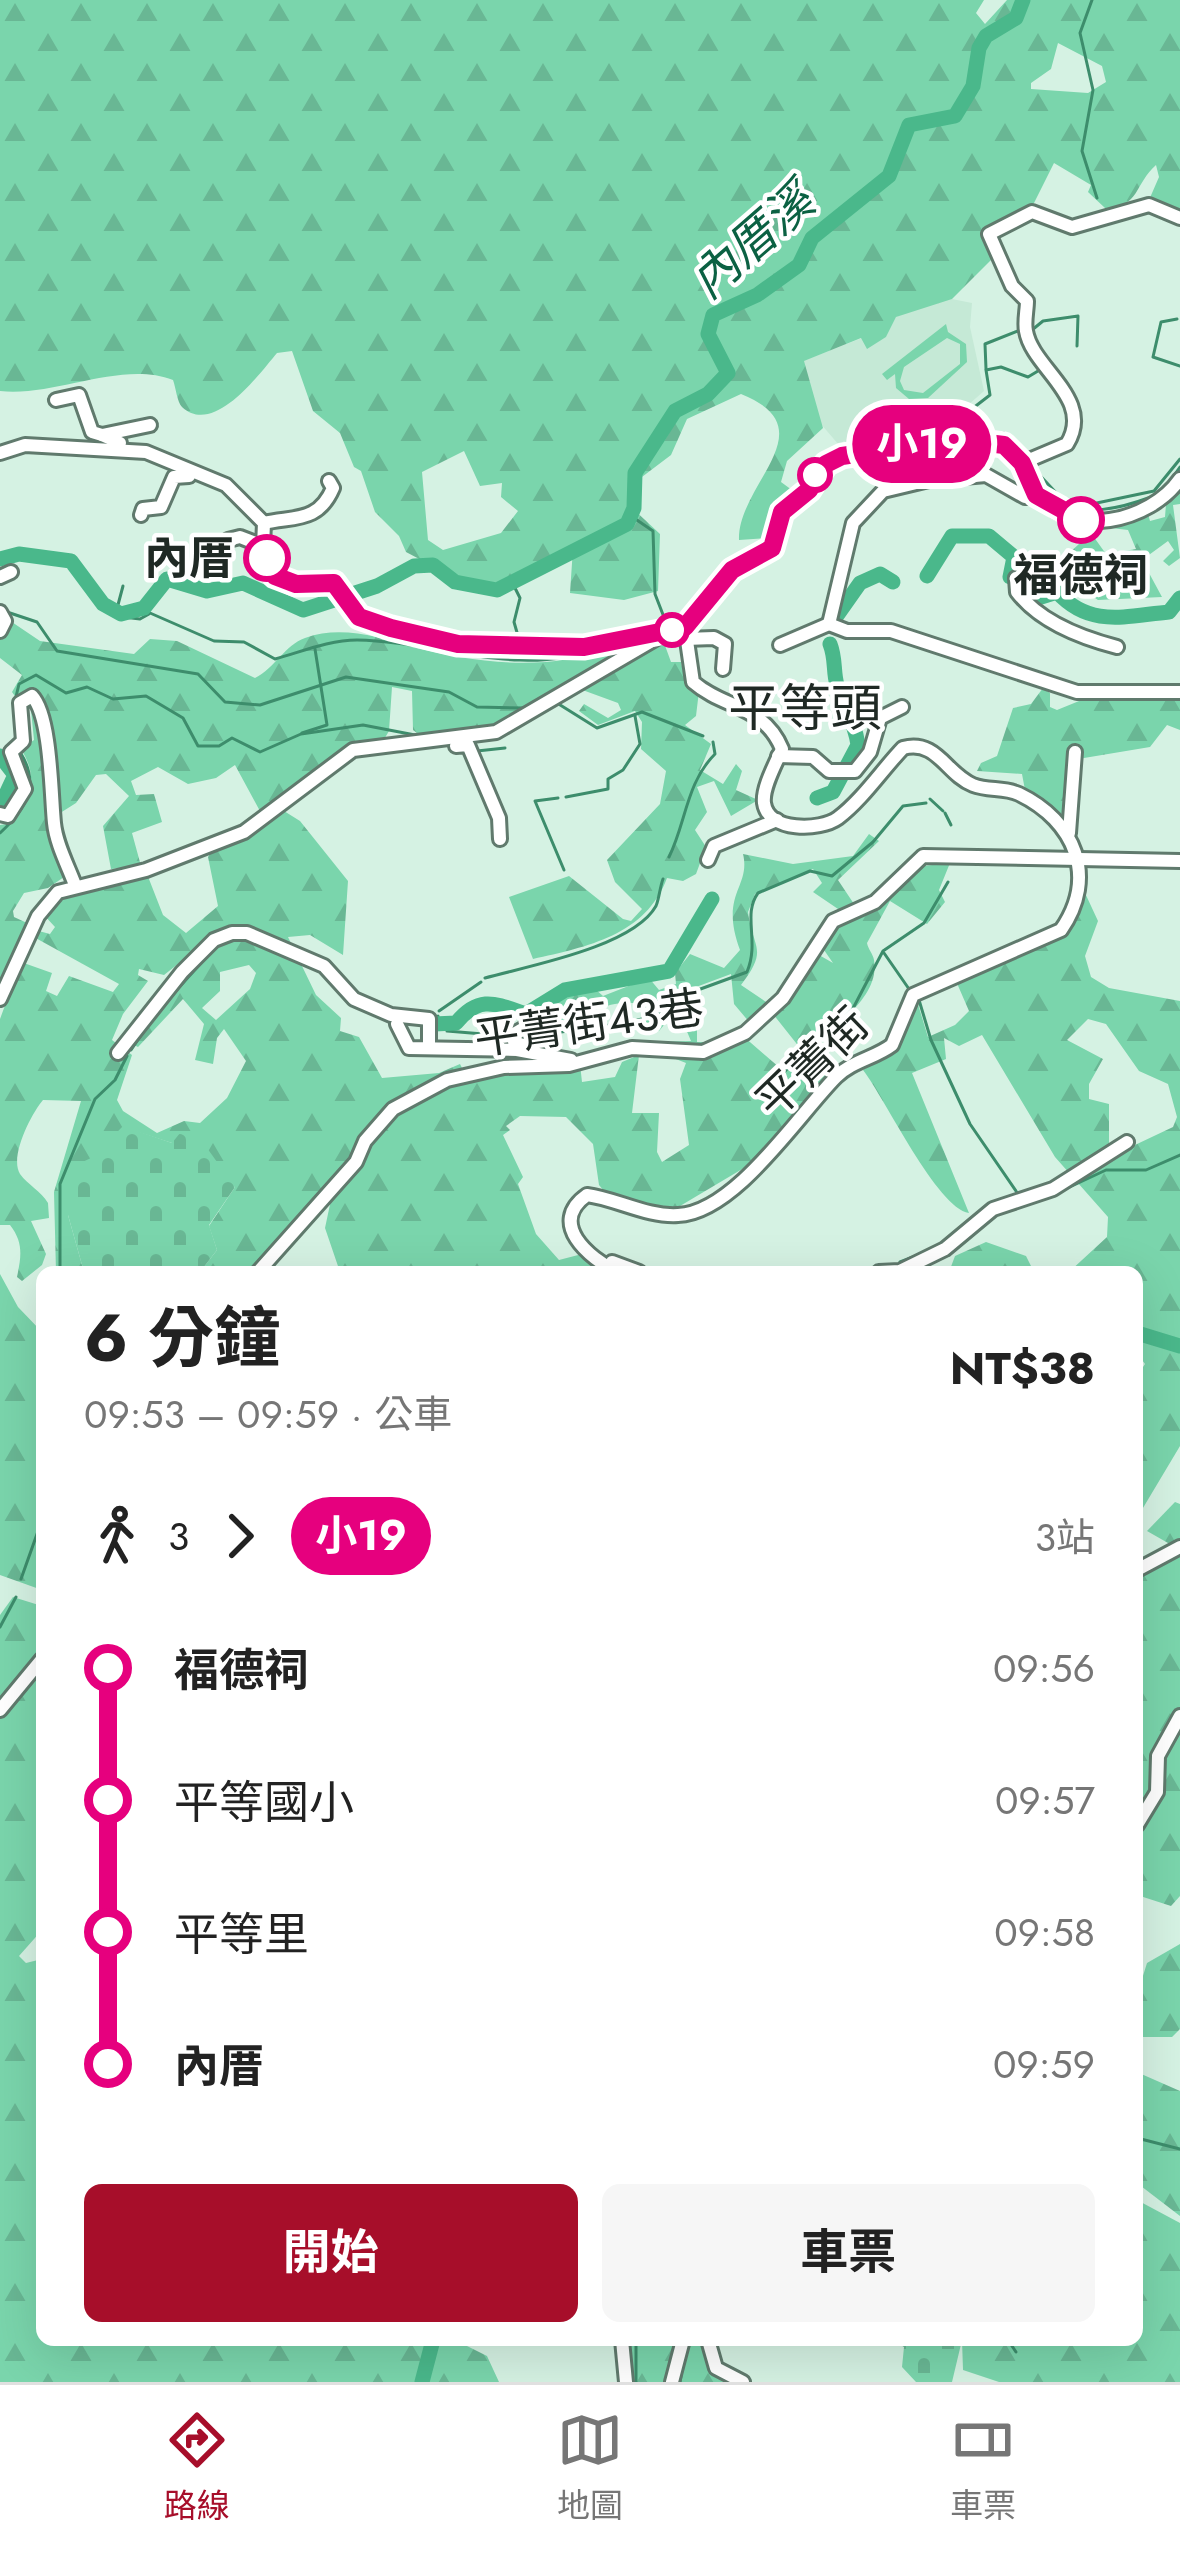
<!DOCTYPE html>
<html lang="zh-TW">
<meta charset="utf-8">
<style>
:root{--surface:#fff;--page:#f6f6f6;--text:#222;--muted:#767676;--line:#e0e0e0;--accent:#a70e2a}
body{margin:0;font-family:Jost,"Noto Sans TC",sans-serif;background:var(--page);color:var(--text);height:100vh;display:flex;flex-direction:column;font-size:45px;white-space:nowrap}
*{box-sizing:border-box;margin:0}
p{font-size:39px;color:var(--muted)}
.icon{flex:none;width:66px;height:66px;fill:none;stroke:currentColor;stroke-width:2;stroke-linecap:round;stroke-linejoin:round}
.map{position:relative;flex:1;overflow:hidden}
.drawer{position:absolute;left:36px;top:1266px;width:1107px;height:1080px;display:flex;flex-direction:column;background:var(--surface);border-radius:18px;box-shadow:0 12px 48px #0002}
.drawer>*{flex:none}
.badge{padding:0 24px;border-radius:39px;font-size:42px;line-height:78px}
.map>.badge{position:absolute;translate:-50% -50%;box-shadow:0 0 0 6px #fff}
.legs{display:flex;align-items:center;gap:18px;height:132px;padding:0 48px;font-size:39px}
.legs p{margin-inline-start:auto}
.headline{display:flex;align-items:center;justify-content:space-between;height:204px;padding:0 48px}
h1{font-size:66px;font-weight:700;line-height:90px}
.action{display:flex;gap:24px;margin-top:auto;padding:24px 48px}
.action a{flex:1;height:138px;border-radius:18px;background:var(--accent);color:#fff;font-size:48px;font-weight:700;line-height:138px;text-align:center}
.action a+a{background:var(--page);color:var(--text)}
ul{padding:0 48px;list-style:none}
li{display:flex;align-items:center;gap:42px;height:132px;font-size:45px}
li i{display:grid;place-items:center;width:18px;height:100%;margin:0 15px;background:currentColor}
li i::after{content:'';width:30px;height:30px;margin:-15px;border:9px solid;border-radius:50%;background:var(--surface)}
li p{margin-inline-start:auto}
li:first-child i{background:linear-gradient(#0000 50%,currentColor 0)}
li:last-child i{background:linear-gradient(currentColor 50%,#0000 0)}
.dock{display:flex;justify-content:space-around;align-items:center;height:168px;border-top:3px solid var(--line);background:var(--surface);font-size:33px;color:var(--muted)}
.dock a{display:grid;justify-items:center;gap:6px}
.dock .on{color:var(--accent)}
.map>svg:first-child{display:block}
.built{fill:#c5e9d6}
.forest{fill:url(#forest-firs);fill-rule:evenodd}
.cemetery{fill:url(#cemetery-stones)}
.garden{fill:#7ad5ac;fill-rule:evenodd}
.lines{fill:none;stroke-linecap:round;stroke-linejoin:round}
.stream{stroke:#3d8d6c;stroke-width:3}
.river{stroke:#4ab88b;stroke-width:15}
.minor-casing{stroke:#607a6d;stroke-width:18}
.minor{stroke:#fff;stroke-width:12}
.line-1-casing{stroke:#fff;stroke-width:27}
.line-1{stroke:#e6007e;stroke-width:18}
.stop-1-dot{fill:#fff;stroke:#e6007e;stroke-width:6}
.labels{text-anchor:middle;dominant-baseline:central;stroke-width:9;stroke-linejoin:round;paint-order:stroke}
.stop-label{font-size:45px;font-weight:bold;fill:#1f2924;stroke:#fff;text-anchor:end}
.street-label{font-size:45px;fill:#1f2924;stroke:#fff}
.water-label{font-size:48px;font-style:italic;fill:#0b6143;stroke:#fff}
.quarter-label{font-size:51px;fill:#1f2924;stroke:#fff}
</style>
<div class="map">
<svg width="1180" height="2382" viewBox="0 0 1180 2382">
<defs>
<pattern id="forest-firs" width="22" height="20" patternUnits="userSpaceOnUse" patternTransform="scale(3)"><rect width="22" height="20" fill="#7ad5ac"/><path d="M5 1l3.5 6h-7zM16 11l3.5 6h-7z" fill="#69b794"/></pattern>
<pattern id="cemetery-stones" width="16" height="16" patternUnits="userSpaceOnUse" patternTransform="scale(3)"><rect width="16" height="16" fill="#7ad5ac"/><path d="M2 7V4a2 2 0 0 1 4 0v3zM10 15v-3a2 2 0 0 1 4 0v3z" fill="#69b794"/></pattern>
</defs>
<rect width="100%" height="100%" fill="#d5f2e3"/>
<!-- built -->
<path class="built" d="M952,299L972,303L970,327L984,391L968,405L869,429L850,446L844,441L839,445L821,424L803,361L862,338L867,348L886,337L896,317L923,304Z"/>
<!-- forest -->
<g class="forest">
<path d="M0,0H984L976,13L985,24L1007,0H1180V213L1149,200L1159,177L1156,165C1135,183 1139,209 1105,208L1088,192L1091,185L1054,163L1032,207L990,231L993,258L952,299L896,317L886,337L867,349L861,338L804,361L823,428L787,461L781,482L796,493L773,514L769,538L739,540C737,484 829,429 741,394L687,419L671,455L630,486L629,505L660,534L658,591L624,600L570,593L573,548L499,585L457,579L406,552L399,536L375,512L361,471L354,467L340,433L313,411L292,351L277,353C260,373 214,437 182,407C177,402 176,388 173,380C121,360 56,397 0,391ZM1058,43L1102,66L1106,82L1088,93L1031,89V83L1051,69ZM464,451L480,486L502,483L501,497L518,511L501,533L443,550L428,540L422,472Z"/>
<path d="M1180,488V504L1173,505L1180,558L1169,566L1163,561L1174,550L1168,541L1142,560L1162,597L1098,600L1067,579L1044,576L1091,533L1106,554L1136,549L1128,530L1111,528L1148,514L1150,521L1165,517L1166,504Z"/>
<path d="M0,614L40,641L134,654L150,639L177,641L255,678C275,668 285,645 305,638C341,625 378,637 413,647C475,663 551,673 612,646L621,652L508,724L425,739L413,730L412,691L392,687L389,731L383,741L371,742L261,813L235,765L216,778L188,784L158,767L131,781L136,795L154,794L162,822L132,833L141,866L111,869L103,826L129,796L106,774L96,775L76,803L57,815L64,877L48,888L24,893L13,911L14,917L27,923L26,933L0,991V825L13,823C31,797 39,778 21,749L34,740L31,710L43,705V699L29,691L17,699L12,692L22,675L0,658Z"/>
<path d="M663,640L671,662H681L684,676L699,691L696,716L685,725L711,744L700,770L723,784L736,764L742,771L736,790L758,800L731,816L714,781L697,787L707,812L695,830L706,847L696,874L683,881L667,878C646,935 587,947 533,959L509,897L569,876L623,919L631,921L642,909L615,882L607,860L660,804L666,771L641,749L642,722L635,711L598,725L579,711L584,704L608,718L621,710L618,703L577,688Z"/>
<path d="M1043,688L1050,693V707L1057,710L1084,699L1180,700V730L1167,725L1150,747L1078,759L1070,825L1025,790L1022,774L977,771L981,763L997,756L1013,708L1031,704Z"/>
<path d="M284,811L300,821L348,881L343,955L310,935L288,937L316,995L341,1018L340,1031L359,1037L382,1078L439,1073L460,1064L464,1072L392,1107L357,1153L247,1272H200L217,1250L209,1226L235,1187L172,1143L123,1127L68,1215L84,1272H56L54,1192L81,1101L43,1100C32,1113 9,1156 20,1174C28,1185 41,1191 48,1203L49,1218L31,1221L46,1254L42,1265L22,1281L17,1277C21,1257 24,1243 10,1225H0V1019L21,962L52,973L46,991L57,996L69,976L113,992L119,984L32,936L35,930L50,934L55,927L43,914L59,897L147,874L163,915L186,933L218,906L208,857L212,851ZM183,960L189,961L132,1044L138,1047L183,999L204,1024L195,1060L213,1064L217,1038L224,1029L246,1061L227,1098L200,1123L184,1121L157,1133L123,1111L117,1100L132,1055L112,1040L123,1014L148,981L138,975L139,969L164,975ZM249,965L256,973L250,989L216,1020L202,1008L220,991V972Z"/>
<path d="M869,834L879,841L838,880L854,904L841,911L813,892L822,883L813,869L755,894L748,912C753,950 769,948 741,985L769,1004L750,1023L734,1004L731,974L688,990L680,1004L697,1021V1042H716L692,1048L651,1042L691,1041L677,1008L658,1018L664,1025L659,1031L639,1029L636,1021L664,1012L669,1001C650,1008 634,1000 615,1004C602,1006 599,1011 585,1010L574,1026L555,1022L550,1004L568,992L594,988L603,996L649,978L659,990L676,984L675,973L690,954L724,968L740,950C719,893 751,888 743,854L793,864L853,856Z"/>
<path d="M950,863L939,890L945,902L927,924L890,901L867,943C868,949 873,954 874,960C880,995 840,1021 817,1044L833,1072L749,1165L675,1209L609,1197L599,1185L593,1144L566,1117L520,1116L506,1126L510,1130L503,1135L523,1177L518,1184L536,1234L559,1260L582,1254L614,1272H340L325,1228L332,1195L396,1110L469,1077L580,1064L582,1082L615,1077L622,1062L639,1055L632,1113H659L657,1152L662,1162L689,1145L680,1079L686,1063L663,1054L685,1055L743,1036L780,1068L800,1048L773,1014L819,955L833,963L824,950L831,930L914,867Z"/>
<path d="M1085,893L1098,921L1085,956L1091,977L1109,988L1180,1001V1446L1137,1518V1376L1145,1364L1137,1353V1272H1069L1107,1237L1108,1217L1055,1157L982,1035L959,1046L944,1038L946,1059L912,1073L969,1213C937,1208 886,1100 863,1070L899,1045L917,1001L928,1037L955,1025L969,1011L956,981L1063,934ZM1088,1019L1106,1024L1139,1071L1168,1084L1177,1117L1173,1127L1118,1153L1109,1144V1104L1089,1099V1084L1103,1059L1067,1040Z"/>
<path d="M986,1242L1026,1256L1034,1272H949L955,1256Z"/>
<path d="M0,1274L18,1307L42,1332V1590L0,1575Z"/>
<path d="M1175,1502L1180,1504V1542L1168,1543L1147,1531Z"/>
<path d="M1180,1553V1708L1156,1749L1151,1787L1137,1817V1612L1143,1603L1137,1598V1578Z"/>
<path d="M13,1597L42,1606V1652L0,1707V1615Z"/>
<path d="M39,1674L42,1930L19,1956L26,1963L42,1959V2340H455L487,2356L499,2382H0V1717Z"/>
<path d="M1180,1718V1896L1171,1906L1137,1895V1832Z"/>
<path d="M1180,1944V2029L1172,2037H1137V1979H1142L1147,1963Z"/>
<path d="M1139,2073L1180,2091V2216L1137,2183Z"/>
<path d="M1137,2200L1180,2223V2382H999L963,2370L962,2340H1137Z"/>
<path d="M631,2340H677L664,2382H631Z"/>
<path d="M687,2340H703L710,2369L730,2382H676Z"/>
</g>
<!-- cemetery -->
<g class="cemetery">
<path d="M123,1126L172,1143L180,1133L207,1148L235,1187L209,1225L217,1250L200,1272H84L68,1215V1169L93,1157Z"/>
<path d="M893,2340H962L952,2382H916L902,2367L904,2347Z"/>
</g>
<!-- garden -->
<path class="garden" d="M946,324L948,332L966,344L967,362L928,398L909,399L896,388L895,374L887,380L882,374ZM947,338L960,344V364L923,393L904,390L900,381L904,367Z"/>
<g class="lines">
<!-- stream -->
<g class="stream">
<path d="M1092,0L1080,33L1093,90L1082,151L1097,198"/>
<path d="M1177,319L1161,322L1153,357L1180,366"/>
<path d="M1032,330L1043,321L1078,316L1077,346"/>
<path d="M986,369L985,344L1023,329"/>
<path d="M942,416L968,412L990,395L986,370L1001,367L1028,377L1043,368"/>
<path d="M898,428L929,420"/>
<path d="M987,436L1004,433L1020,450"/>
<path d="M859,441L896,428L909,435"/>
<path d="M1032,467L1061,498L1092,504L1154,491L1180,459"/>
<path d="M1168,484L1180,467"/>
<path d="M1055,500C1086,517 1119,509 1151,497"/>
<path d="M631,516L653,531L655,594L667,625"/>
<path d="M512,582L520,598L514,622L518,636"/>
<path d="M123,586L115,616L140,619L149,614L144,608"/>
<path d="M7,612L37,622L57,651L198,674L225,702L260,705L346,677L449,692L477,707L524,708"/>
<path d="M150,613L214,641L244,642L275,659C301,652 329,640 357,640C435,641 522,680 598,647"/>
<path d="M671,626L691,607"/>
<path d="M15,701L19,684L36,675L66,693L87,687L113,699L146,696L183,718L198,746H219L232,738L260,752L301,734L363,725L415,735"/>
<path d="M557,703L597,728L642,712L703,736"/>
<path d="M302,733L327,725L315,649"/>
<path d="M477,751L505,748"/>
<path d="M566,797L608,789V779L623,770L640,744L635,716"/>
<path d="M558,798L535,801L564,870"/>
<path d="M930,799L943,811"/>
<path d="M945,813L951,825"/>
<path d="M0,833C26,809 41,785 20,752"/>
<path d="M669,857C686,823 686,783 715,754L713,742"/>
<path d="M272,937L290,946"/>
<path d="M884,953L909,989"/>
<path d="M485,978C528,966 633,947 656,906C659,899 660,887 663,879"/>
<path d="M919,1000L931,1040L970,1124L1018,1194"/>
<path d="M439,1011L481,982"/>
<path d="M155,1014L220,942"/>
<path d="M438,1028V1016"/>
<path d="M447,1031L507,1036"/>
<path d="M519,1038L631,1022L669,1011L695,991L747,972C760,941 742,915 758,893L810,871L832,876L873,842L903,806L926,803"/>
<path d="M131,1050L150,1022"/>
<path d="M777,1080L817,1036L849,1016L883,951L924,923L948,882"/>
<path d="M1059,1192L1106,1170H1146L1180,1155"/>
<path d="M954,1234L969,1220"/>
<path d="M900,1262L921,1254"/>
<path d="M60,1272V1184L95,1099L115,1080L127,1056"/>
<path d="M21,1579L42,1520"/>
<path d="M0,1627L16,1597"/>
<path d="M1137,2138L1180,2149"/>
<path d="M636,2340V2382"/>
<path d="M1008,2340L1016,2352"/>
<path d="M680,2382L685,2352"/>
</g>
<!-- river -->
<g class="river">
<path d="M0,559L19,554L71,561L103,604L121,614L144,608L167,579L207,591L243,583L303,610L377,586L414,566L433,565L455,582L497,590L627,524L634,508L635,473L675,411L708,394L728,373L708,334L713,315L757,295L799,265L812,238L889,176L909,125L955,116L973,86L979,48L986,36L1016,18L1023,0"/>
<path d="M927,576L952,536H989L1014,557L1010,577"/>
<path d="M1024,591L1041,597L1057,592C1090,628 1125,616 1169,612L1180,598"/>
<path d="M836,617L860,583L880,574L893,582"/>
<path d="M0,756L15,775L0,807"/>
<path d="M817,798L833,792L858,745C855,722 844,706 837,685C833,672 836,659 830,644"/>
<path d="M434,1024L456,1023C479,995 494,1003 526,1014L565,990L669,971L712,899"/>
<path d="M1137,1333L1180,1346"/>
<path d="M422,2382L433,2340"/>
</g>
<!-- minor casing -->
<g class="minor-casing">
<g id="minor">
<path d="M56,400L79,395L92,432L102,435"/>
<path d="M120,443L102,435L150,425"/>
<path d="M0,453L25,445L146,452L226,485L264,523L263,546L275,576L296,584L334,583C346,593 349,611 363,618C441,663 602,649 685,627"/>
<path d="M1022,463L1067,444C1095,399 1032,368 1026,331C1024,322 1027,310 1027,301L1012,286L989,234L1032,212L1072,227L1149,205L1180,218"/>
<path d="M1037,495L1025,497L986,475L929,480L883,491L853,523L829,624L847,631H891L1077,692H1180"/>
<path d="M141,515L143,509L161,507L174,477L189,476"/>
<path d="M264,523C294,516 318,523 333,488L329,481"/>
<path d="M212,557L228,540L240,537L263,546"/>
<path d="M0,577L11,572"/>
<path d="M1016,578L1017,592C1040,622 1082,638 1117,647"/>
<path d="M0,612L5,621L0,631"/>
<path d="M685,639L714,638L725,644L723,669"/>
<path d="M780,645L829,624"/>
<path d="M456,746L468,745L499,818L500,839"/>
<path d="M778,756L813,757L829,771H855L870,752L880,718L902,707"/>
<path d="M0,814L8,816L25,789L11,752L23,741L20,703L32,696C51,716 51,794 54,823C56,844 68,866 75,885"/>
<path d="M1069,833L1075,752"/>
<path d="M708,860L714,846L777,820"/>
<path d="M0,999L38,916L58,892L146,870L244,832L353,750L496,732L662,635"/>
<path d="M397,1024L409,1048L517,1050L571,1060"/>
<path d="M525,1046L514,1042V1034L538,1020"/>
<path d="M118,1053L182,972L214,940L232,933H247L324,966L354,999L391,1015L429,1019V1047"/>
<path d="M612,1262L639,1272"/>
<path d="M258,1272L356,1162L365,1141L393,1109L447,1080L504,1067L569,1065L632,1048L703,1052L745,1033L783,998L833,921L875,902L923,856L1180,861"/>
<path d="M617,1272C589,1258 547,1223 587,1195C617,1199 647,1217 678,1215C735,1213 799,1114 836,1077C852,1061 875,1058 892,1045L913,995L1061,930C1098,877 1075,821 1019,794C1004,787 988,791 973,785C946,774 937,739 903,748C882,770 862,800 838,818C820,831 768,832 764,803C762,788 776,763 782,749C764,705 724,709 693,682L685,627L732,570L772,547C778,537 775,532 778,521C782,504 801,501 809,488C816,480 815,472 824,465C847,448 982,429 1006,446C1022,458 1024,477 1035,492C1071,541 1150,522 1180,479"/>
<path d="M879,1272L900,1271L945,1249L993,1209L1053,1189L1127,1142"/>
<path d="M1137,1570L1180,1547"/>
<path d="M0,1710L42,1659"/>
<path d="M1137,1825L1157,1792L1158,1756L1180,1716"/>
<path d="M622,2340L626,2382"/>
<path d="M708,2340L716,2368L743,2382"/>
<path d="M672,2382L683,2340"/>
</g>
</g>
<!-- minor -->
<use href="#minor" class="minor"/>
</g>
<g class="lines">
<!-- line-1 casing -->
<g class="line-1-casing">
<path id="line-1" d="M267,558L275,576L296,584L334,583L359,617L391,628L458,644L584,647L685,627L732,570L772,548L782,512L809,490L826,464L842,456L954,439L1004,445L1022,463L1036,495L1081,520"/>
</g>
<!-- line-1 -->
<use href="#line-1" class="line-1"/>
</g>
<!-- markers -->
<g class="stop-1-dot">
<circle cx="815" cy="475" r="15"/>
<circle cx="1081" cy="520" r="21"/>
<circle cx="267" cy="558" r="21"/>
<circle cx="672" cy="630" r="15"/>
</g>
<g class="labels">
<!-- stop labels -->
<g class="stop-label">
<text x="234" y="558">內厝</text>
<text x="1081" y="575" text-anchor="middle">福德祠</text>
</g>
<!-- street labels -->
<g class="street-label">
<text transform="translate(589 1023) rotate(-8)">平菁街43巷</text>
<text transform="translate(812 1063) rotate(-44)">平菁街</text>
</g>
<!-- water labels -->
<g class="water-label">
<text transform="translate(752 241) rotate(-41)">內厝溪</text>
</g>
<!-- quarter labels -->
<g class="quarter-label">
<text x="805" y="708">平等頭</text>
</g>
</g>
</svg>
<b class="badge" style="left:922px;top:444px;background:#e6007e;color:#fff">小19</b>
<section class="drawer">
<div class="headline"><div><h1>6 分鐘</h1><p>09:53 – 09:59 · 公車</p></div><b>NT$38</b></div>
<div class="legs"><svg class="icon" aria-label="walk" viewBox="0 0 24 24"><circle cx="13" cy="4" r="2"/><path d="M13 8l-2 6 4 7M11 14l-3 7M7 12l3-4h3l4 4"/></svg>3<svg class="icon" aria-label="forward" viewBox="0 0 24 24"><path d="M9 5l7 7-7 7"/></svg><b class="badge" style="background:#e6007e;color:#fff">小19</b><p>3站</p></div>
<ul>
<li><i style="color:#e6007e"></i><b>福德祠</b><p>09:56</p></li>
<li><i style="color:#e6007e"></i><span>平等國小</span><p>09:57</p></li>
<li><i style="color:#e6007e"></i><span>平等里</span><p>09:58</p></li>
<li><i style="color:#e6007e"></i><b>內厝</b><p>09:59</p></li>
</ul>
<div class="action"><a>開始</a><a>車票</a></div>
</section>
</div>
<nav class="dock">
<a class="on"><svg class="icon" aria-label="directions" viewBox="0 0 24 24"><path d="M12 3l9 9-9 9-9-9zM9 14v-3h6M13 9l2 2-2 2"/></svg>路線</a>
<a><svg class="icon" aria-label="map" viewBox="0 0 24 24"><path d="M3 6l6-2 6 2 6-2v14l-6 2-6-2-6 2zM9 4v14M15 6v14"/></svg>地圖</a>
<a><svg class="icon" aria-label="tickets" viewBox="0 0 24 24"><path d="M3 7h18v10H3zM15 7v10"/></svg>車票</a>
</nav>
